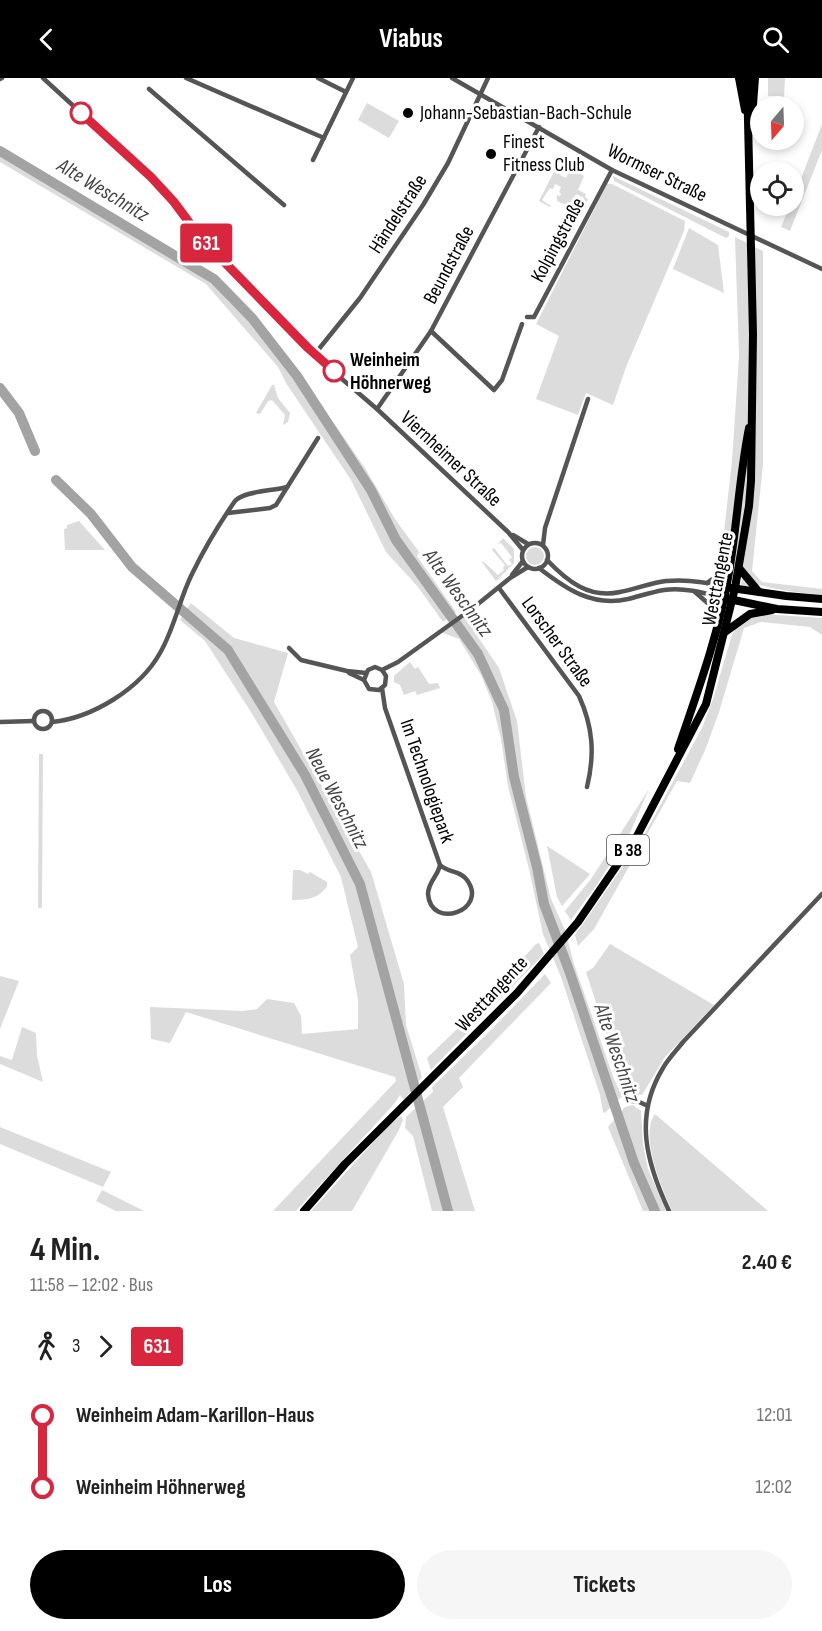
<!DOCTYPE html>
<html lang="de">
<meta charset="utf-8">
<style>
:root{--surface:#fff;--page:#f6f6f6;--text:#222;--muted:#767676;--accent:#000}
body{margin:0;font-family:"Sofia Sans Condensed",sans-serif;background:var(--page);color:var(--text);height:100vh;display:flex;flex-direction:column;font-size:22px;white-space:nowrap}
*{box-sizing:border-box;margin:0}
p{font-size:20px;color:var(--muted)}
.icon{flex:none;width:33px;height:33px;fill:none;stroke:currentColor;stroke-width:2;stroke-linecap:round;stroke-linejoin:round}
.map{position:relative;height:1133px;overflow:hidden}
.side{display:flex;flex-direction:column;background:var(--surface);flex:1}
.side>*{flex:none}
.badge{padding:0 12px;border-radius:4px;font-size:21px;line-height:39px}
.needle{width:39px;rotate:199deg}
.fabs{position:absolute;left:750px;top:18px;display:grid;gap:12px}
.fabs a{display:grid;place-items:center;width:54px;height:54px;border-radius:50%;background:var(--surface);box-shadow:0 3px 9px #0003;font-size:30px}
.map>.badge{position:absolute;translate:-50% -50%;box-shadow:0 0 0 3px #fff}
.legs{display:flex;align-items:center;gap:9px;height:66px;padding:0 30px;font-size:20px}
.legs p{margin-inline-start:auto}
.head{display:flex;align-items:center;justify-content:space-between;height:102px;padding:0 30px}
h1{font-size:33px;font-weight:700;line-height:45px}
.cta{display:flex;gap:12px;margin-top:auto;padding:12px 30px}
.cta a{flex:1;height:69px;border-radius:36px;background:var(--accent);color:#fff;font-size:24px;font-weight:700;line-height:69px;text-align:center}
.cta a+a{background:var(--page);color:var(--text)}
ul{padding:0 30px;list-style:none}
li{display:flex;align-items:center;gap:21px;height:72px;font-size:22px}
li i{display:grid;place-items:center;width:9px;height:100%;margin:0 8px;background:currentColor}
li i::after{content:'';width:15px;height:15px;margin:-8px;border:4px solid;border-radius:50%;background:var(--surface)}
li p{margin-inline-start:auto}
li:first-child i{background:linear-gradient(#0000 50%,currentColor 0)}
li:last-child i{background:linear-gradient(currentColor 50%,#0000 0)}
header{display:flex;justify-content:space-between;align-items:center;height:78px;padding:0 30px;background:var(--accent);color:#fff;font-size:27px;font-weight:700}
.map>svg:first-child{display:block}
.green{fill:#dcdcdc}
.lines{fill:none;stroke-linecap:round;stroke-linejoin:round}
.river{stroke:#a3a3a3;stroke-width:10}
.minor{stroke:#555;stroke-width:4.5}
.primary{stroke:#000;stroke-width:8}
.line-1-casing{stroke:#fff;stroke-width:14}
.line-1{stroke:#d7263d;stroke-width:9}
.stop-1-dot{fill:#fff;stroke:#d7263d;stroke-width:3}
.poi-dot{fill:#000;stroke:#fff;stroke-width:2}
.labels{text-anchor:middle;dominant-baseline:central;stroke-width:6;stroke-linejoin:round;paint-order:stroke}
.shield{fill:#fff;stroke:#4c4c4c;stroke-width:1.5}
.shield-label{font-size:18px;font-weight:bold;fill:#000}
.poi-label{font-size:20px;fill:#000;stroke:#fff;text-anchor:start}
.street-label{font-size:20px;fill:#000;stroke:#fff}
.stop-label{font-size:20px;font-weight:bold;fill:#000;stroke:#fff;text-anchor:start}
.water-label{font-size:21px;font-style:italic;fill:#444;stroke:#fff}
</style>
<header><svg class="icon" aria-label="back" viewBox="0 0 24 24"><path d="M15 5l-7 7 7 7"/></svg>Viabus<svg class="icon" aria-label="search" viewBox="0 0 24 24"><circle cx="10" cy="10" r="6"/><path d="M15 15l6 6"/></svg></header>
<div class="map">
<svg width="822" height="1133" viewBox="0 0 822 1133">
<rect width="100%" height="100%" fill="#fff"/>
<!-- green -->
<g class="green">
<path d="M768,0H785L784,20L768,18Z"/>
<path d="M367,25L399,43L389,60L358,42Z"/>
<path d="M822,46V72L790,153L781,149L790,128H794V119Z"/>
<path d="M0,68L214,199L292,285L365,390L395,441L419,474L417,478L456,534L443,544L418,509L386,474L351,402L286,305L278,289L206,206L0,84Z"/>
<path d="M560,82L565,85L560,97L566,100L571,90L584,98L578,112L586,116L585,119L588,121L583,130L581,128L584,120L576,116L567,134L568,128L557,123V117L560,118L561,116L559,114L561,109L555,106L553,111L550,110L542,122L551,128L550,129L539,123Z"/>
<path d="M613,98L729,154V158L726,160L614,103Z"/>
<path d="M607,106H612L685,143L684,153L626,289L613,327L586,315L578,337L536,321L559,258L536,246Z"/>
<path d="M689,150L718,167L724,215L673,191Z"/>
<path d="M735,159L763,173V386L752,493L762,504L822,511V517C795,514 769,512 743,501L750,509L741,507L742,500L735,497L732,504L733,496L718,489L721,480L732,383L739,278Z"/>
<path d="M272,307H274L278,320L290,335L288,344L283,347L285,337L272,322L268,323L260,336L256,335Z"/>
<path d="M79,443L105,472H65L64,451L67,450V447Z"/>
<path d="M503,460L514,471V485L496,503L481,483C487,485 494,494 498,497L504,492L503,490L505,487L492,472L494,470L508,488L512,486L509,482L512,479L501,465L498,466Z"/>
<circle cx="535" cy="478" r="9"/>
<path d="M191,525L234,560L288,575L274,624L371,794L404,906L406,947L422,999L404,1022L400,1017L394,1026L296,1133H273L396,1003L395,999L186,934L170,965L151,961L150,929L243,933L257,931L267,921L294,925L301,938L302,956L358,951V922L350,877L358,869L341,799L298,714L251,634L205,563L180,542Z"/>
<path d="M471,535L474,553L499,590L517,643L526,719L551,821L565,852L574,886L614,1001L622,1018L605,1035L603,1034L600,1017L561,899L543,856L529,791L508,708L501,661L492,624L481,597L459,561L441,554Z"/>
<path d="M761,536L822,540V557L810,549L761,544L744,550L719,634L706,670L690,705L677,703L594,851L578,868L575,857L642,761L702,650L713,621L732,557C739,544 747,540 761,536Z"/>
<path d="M410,584L415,591L418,589L429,606L438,605L440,610L417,617L415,613L404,617L400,607L394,604V598Z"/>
<path d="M39,676H43L42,830H38Z"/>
<path d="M649,711L629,757L598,805L571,842L565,833L591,801Z"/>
<path d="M547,768L590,796L562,828L557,819Z"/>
<path d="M293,792H300L308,796L310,794L327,804V808C319,821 306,822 292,822Z"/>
<path d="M539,865L544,876L431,992L427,980L457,951L536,866Z"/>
<path d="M610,866L714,927L665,979L642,1017C629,1017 624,1005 619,995L586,894L593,890Z"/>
<path d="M545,896L551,905L459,1000L463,1009L443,1029L475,1133H432L413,1058L405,1050L406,1039L433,1014L432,1009L489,954Z"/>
<path d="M0,898L19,903L0,951Z"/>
<path d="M22,949L36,955L37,978L43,1004L0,986V978L12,982Z"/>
<path d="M633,1027L641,1033L643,1066L648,1091L666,1133H643L608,1049L625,1029Z"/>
<path d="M655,1036L768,1133H672C662,1111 639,1057 655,1036Z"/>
<path d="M401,1038L403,1042L399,1052L352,1133H311L388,1048Z"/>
<path d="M0,1049L111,1094L103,1109L0,1066Z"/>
<path d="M102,1112L144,1133H116L96,1123Z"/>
</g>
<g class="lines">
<!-- river -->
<g class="river">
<path d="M0,73L214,201L252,240L297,298L371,412L396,462L478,576L504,632L514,699L537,789L544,826L570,895L634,1085L655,1133"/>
<path d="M0,310L19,335L35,373"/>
<path d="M56,402L91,436L132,489L228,572L305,697L360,806L448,1133"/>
</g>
<!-- minor -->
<g class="minor">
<path d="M43,0L151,99L174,124L199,159L314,277L377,331L508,454L523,472"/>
<path d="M186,0L324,60"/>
<path d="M318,0L346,14"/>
<path d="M452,0L612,92L822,191"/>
<path d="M0,1L2,0"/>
<path d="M149,11L284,127"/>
<path d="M313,82L353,0"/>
<path d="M527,239H534L612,92"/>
<path d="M431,253L494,312L502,302L522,246"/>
<path d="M314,277L360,220L423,127L448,85L488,0"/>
<path d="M377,331L431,253L539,49"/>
<path d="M228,435L270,430L276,427L318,360"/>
<path d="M513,457L528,466"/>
<circle cx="535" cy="478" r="13"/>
<path d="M543,467L545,450L588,321"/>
<path d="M547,482C567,503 589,521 620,514C636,511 650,505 666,503C686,501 707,504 727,509"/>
<path d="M539,490C566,511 592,529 628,521C640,518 652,514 664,512C684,509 705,515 724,520"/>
<path d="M512,497L523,483"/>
<path d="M707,505L718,497L729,485"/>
<path d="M499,510L579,618C593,649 595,676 587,709"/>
<path d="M695,514L711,528L719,539"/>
<path d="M289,570L301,582L347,593L366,595"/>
<path d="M382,592L386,598L385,607L379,612L369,611L364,602L368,592L375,589L382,592L398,584L473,530L510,500L528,489"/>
<path d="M349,595L364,602"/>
<path d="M382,610L385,630L440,787C448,795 460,792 467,802C489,832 431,853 428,816C428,804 438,798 440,787"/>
<circle cx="43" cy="642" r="9"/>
<path d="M0,644L34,643"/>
<path d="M52,644C92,640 140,611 160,575C174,551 179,523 191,498C203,473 219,446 235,423C244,413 273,413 287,409"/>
<path d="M630,1023H637L648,1028"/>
<path d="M669,1133C647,1086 633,1039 663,990C668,981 676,973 683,964L822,816"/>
</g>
<!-- primary -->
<g class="primary">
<path d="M739,0L745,32"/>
<path d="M752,40L755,0"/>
<path d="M739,490L759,514"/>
<path d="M731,510L786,518L822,521"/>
<path d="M729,521L777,531L822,534"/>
<path d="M725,554L750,536L772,532"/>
<path d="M678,671C697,615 718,559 728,500C737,450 739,400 749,350"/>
<path d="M304,1133L345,1086L517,915L578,844L637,758L706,626L735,510L749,428L751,403L753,256L747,0"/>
</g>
</g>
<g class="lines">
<!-- line-1 casing -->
<g class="line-1-casing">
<path id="line-1" d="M81,35L151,99L174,124L200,159L308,270L334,293"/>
</g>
<!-- line-1 -->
<use href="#line-1" class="line-1"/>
</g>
<!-- markers -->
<g class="stop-1-dot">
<circle cx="81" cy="35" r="10"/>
<circle cx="334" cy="293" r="10"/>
</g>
<g class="poi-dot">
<circle cx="408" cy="35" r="6"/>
<circle cx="491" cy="76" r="6"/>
</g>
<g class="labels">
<!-- shield labels -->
<rect class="shield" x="607" y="757" width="42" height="30" rx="4.5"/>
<g class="shield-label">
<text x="628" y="772">B 38</text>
</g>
<!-- poi labels -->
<g class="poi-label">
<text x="420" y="35">Johann-Sebastian-Bach-Schule</text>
<text x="503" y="64">Finest<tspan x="503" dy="23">Fitness Club</tspan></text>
</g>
<!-- street labels -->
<g class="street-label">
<text transform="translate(657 95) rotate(26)">Wormser Straße</text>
<text transform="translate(398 136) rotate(-57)">Händelstraße</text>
<text transform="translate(558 162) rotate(-62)">Kolpingstraße</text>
<text transform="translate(449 187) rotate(-62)">Beundstraße</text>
<text transform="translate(451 381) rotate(43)">Viernheimer Straße</text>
<text transform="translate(718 501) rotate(-79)">Westtangente</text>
<text transform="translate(557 564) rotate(54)">Lorscher Straße</text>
<text transform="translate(427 703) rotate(71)">Im Technologiepark</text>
<text transform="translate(492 916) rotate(-47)">Westtangente</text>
</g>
<!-- stop labels -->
<g class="stop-label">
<text x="350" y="282">Weinheim<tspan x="350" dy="23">Höhnerweg</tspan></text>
</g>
<!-- water labels -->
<g class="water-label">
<text transform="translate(103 112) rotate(31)">Alte Weschnitz</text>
<text transform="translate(458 515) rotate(54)">Alte Weschnitz</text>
<text transform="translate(337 720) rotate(62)">Neue Weschnitz</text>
<text transform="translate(617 975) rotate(71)">Alte Weschnitz</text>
</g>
</g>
</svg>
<div class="fabs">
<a><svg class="needle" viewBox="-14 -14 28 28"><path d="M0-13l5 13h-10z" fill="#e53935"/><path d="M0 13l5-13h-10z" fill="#767676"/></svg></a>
<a><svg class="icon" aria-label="locate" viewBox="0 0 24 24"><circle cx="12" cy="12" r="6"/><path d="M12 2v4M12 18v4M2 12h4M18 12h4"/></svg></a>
</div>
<b class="badge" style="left:206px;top:165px;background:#d7263d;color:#fff">631</b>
</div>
<section class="side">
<div class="head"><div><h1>4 Min.</h1><p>11:58 – 12:02 · Bus</p></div><b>2.40 €</b></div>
<div class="legs"><svg class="icon" aria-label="walk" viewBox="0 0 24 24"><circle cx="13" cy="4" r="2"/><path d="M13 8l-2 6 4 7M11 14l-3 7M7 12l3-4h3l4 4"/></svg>3<svg class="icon" aria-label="forward" viewBox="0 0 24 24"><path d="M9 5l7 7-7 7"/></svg><b class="badge" style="background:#d7263d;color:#fff">631</b></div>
<ul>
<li><i style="color:#d7263d"></i><b>Weinheim Adam-Karillon-Haus</b><p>12:01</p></li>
<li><i style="color:#d7263d"></i><b>Weinheim Höhnerweg</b><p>12:02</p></li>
</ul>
<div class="cta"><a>Los</a><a>Tickets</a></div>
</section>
